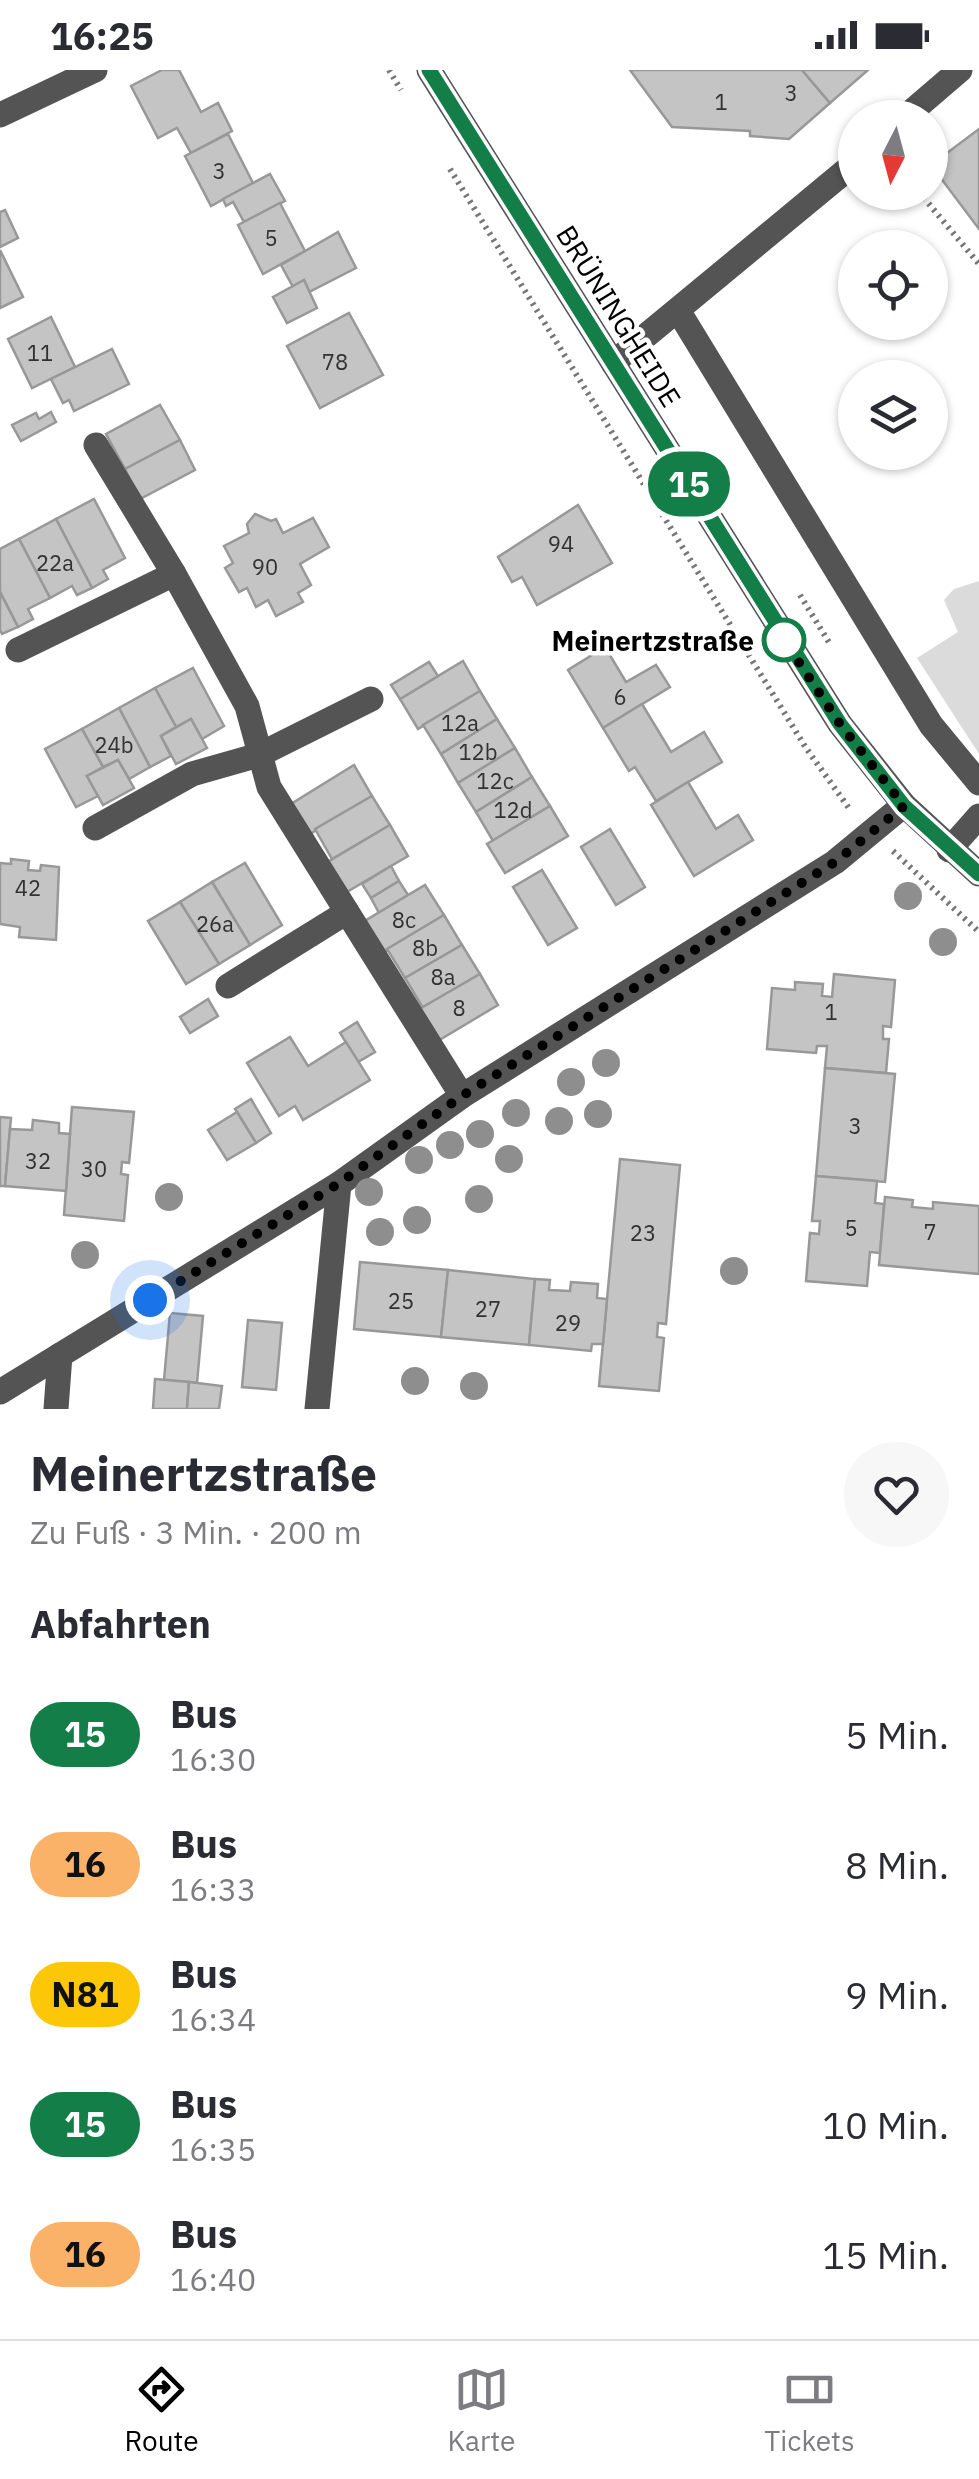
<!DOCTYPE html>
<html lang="de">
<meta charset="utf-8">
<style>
:root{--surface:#fff;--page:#f7f7f7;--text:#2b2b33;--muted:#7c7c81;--line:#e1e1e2;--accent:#000}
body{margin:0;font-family:"IBM Plex Sans",sans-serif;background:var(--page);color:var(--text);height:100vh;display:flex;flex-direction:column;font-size:38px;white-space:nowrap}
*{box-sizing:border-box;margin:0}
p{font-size:32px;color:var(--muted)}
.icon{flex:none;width:55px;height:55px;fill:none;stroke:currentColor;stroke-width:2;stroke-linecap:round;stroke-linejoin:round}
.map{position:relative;height:1339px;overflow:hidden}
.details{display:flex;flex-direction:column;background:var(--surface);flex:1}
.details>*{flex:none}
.badge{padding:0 20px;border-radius:32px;font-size:35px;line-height:65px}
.needle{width:65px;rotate:186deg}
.tools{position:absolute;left:838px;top:30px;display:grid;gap:20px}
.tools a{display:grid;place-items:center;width:110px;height:110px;border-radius:50%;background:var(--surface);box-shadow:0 2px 8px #0004;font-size:50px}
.you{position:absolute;width:50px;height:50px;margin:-25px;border:8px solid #fff;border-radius:50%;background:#1a73e8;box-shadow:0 0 0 15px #1a73e833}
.map>.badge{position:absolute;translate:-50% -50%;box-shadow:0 0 0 5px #fff}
h2{padding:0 30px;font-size:38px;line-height:90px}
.round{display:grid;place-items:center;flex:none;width:105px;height:105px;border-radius:52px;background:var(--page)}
.head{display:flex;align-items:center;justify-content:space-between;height:170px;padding:0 30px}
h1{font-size:48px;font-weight:700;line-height:75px}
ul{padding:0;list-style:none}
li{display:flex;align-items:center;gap:30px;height:130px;padding:0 30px}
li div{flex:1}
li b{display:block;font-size:38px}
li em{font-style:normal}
li .badge{min-width:110px;font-weight:700;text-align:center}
.status{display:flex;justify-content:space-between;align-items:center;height:70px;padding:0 50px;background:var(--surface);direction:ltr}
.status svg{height:28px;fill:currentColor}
.dock{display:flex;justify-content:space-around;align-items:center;height:140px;border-top:2px solid var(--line);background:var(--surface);font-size:28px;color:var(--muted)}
.dock a{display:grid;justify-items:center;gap:5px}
.dock .active{color:var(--accent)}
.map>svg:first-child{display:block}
.green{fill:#dbdbdb}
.building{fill:#c4c4c4;stroke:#989898;stroke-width:2.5}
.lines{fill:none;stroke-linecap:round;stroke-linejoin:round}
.path{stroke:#767676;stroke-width:6;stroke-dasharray:2.5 5;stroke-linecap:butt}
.minor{stroke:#545454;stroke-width:25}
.tree{fill:#8e8e8e}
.line-casing{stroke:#fff;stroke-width:22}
.line{stroke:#137e48;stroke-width:15}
.walk{stroke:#000;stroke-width:10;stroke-dasharray:0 18}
.stop-dot{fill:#fff;stroke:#137e48;stroke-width:5}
.labels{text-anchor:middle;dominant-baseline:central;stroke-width:9;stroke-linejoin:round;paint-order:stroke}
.number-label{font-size:22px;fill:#313131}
.street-label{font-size:28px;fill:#000;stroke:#fff}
.stop-label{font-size:28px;font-weight:bold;fill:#000;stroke:#fff;text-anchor:end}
</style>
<div class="status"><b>16:25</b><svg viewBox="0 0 49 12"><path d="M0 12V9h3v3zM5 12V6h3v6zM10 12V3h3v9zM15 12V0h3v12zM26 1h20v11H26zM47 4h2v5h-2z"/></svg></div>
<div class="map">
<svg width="979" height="1339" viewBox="0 0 979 1339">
<rect width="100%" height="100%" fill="#fff"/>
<!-- green -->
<path class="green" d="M979,511V684L917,588L958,562L944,530L954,519Z"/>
<!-- building -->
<g class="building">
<path d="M162,0H179L201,42L218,33L232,61L191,83L177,58L158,68L131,16Z"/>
<path d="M630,0H802L830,33L789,69L750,66V61L672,57Z"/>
<path d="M802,0H868L830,33Z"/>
<path d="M979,59V159L931,95Z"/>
<path d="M228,64L253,113L211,136L185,86Z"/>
<path d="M270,104L285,131L244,152L233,132L226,136L223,129Z"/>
<path d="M280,133L305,181L263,204L238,155Z"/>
<path d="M5,140L18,168L0,177V142Z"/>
<path d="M338,162L356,198L309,222L304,210L293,217L281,195Z"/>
<path d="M0,180L23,227L0,238Z"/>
<path d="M304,210L317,238L287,253L273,227Z"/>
<path d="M349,243L383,305L320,338L287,276Z"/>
<path d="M51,247L75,297L32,318L8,269Z"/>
<path d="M112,279L129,314L74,341L69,330L63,333L51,309Z"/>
<path d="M160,335L180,370L125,399L106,364Z"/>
<path d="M51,342L56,352L21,371L12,355L36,343L39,349Z"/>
<path d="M180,370L195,400L140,429L125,399Z"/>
<path d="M94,429L125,488L103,500L108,509L92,518L56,449Z"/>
<path d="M578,435L612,493L537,535L522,507L512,512L498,487Z"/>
<path d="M255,444L271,451L276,449L283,463L313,448L329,477L300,494L311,515L298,523L303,532L276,546L268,530L256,537L247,518L239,522L225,498L233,493L224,476L249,463L247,454Z"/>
<path d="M56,449L92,518L77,525L72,516L50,528L19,469Z"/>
<path d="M19,469L50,528L28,539L33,549L18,557L0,522V479Z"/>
<path d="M0,522L18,557L2,564L0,560Z"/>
<path d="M605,577L626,612L656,595L670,617L603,658L568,600Z"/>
<path d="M463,591L480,621L418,659L400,629Z"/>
<path d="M429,592L438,606L400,629L391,615Z"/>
<path d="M193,598L224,656L202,669L191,649L176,657L155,618Z"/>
<path d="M155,618L176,657L161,666L171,686L150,697L119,638Z"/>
<path d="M480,621L497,649L441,684L423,655Z"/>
<path d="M642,634L671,682L704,662L722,692L656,731L635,697L629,701L603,658Z"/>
<path d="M119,638L150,697L129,709L118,690L103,697L82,659Z"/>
<path d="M191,649L207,678L176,694L161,666Z"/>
<path d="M497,649L515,678L458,713L441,684Z"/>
<path d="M82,659L103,697L87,706L98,726L76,737L45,679Z"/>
<path d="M515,678L532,707L476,742L458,713Z"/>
<path d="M118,690L134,718L103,735L87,706Z"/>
<path d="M354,695L372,726L310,764L291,734Z"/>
<path d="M532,707L550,736L493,771L476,742Z"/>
<path d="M688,712L716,759L738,745L753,770L694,806L651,735Z"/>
<path d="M372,726L390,755L332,789L315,759Z"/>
<path d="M550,736L568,766L505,803L487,774Z"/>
<path d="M390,755L408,786L345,823L326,793Z"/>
<path d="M610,759L645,817L616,835L581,777Z"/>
<path d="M11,789L29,791L28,800L40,801L41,795L59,797L56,870L19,867L20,857L0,854V793L11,794Z"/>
<path d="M245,793L282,855L250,875L212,812Z"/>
<path d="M391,796L399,811L371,828L362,814Z"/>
<path d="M542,800L577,858L548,875L513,817Z"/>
<path d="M399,811L408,825L379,843L371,828Z"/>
<path d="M212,812L250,875L219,894L180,832Z"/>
<path d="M425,815L444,845L382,884L363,852Z"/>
<path d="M180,832L219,894L186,914L148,851Z"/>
<path d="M444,845L462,875L405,908L387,879Z"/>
<path d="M462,875L480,904L423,938L405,908Z"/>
<path d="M480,904L498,935L436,972L416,941Z"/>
<path d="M834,904L895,910L891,957L883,956V969H889L886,1003L825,998L827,976H817L816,983L767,979L772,918L795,920V912L823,914L822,926L832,927Z"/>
<path d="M208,929L218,946L190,963L180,947Z"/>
<path d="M357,952L375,982L358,992L340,963Z"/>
<path d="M290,967L308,996L346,972L370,1010L303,1050L295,1036L279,1046L247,993Z"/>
<path d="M825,998L895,1004L885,1112L816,1106Z"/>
<path d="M251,1029L271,1063L256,1073L235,1039Z"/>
<path d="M72,1037L134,1042L129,1093L122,1092L121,1104L128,1105L124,1151L64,1145Z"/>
<path d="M237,1042L256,1073L227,1090L208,1060Z"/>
<path d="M0,1047L11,1048L5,1116H0Z"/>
<path d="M33,1050L59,1053V1063L70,1064L66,1121L5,1116L10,1059L32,1060Z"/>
<path d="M620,1089L680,1095L666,1254L658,1253L657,1267L664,1268L659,1321L599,1316Z"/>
<path d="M816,1106L877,1111L875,1133L884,1134L880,1183L870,1182L867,1216L806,1211L810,1163L819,1164L820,1151H812Z"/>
<path d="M885,1127L913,1130L912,1137L933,1139V1132L979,1136V1204L879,1195Z"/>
<path d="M360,1192L448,1200L441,1267L354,1259Z"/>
<path d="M448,1200L535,1209L529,1275L441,1267Z"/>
<path d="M535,1209L550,1210L549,1220L570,1221L571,1212L598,1214L597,1228L607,1229L603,1274H592L591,1281L529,1275Z"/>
<path d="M170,1243L203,1246L197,1313L164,1310Z"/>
<path d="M248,1250L282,1253L276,1320L242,1317Z"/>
<path d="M155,1309L189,1312L187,1339H153Z"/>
<path d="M189,1312L222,1316L219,1339H187Z"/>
</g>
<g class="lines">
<!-- path -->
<g class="path">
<path d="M389,0L401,20"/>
<path d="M450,99L806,678L851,741"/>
<path d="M919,122L979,194"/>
<path d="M800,525L830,574"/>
<path d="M893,781L979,862"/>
</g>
<!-- minor -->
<g class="minor">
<path d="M429,0L840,654L904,735L979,804"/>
<path d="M0,45L95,0"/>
<path d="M904,48L960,0"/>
<path d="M679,242L931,655L979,713"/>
<path d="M613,293L855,93"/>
<path d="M96,375L174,504"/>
<path d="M18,580L174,504L247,636L269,717L462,1026"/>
<path d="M95,758L192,704L259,685L371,629"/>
<path d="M949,780L979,746"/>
<path d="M228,916L347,842"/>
<path d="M0,1322L339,1114L462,1026L835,792L904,735"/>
<path d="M56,1339L60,1285"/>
<path d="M317,1339L339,1114"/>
</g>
</g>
<!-- trees -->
<g class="tree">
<circle cx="908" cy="826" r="14"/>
<circle cx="943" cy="872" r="14"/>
<circle cx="606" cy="993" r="14"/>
<circle cx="571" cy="1012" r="14"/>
<circle cx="516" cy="1043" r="14"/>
<circle cx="598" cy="1044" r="14"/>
<circle cx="559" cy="1051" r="14"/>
<circle cx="480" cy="1064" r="14"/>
<circle cx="450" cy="1075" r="14"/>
<circle cx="509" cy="1089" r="14"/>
<circle cx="419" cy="1090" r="14"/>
<circle cx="369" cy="1122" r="14"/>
<circle cx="169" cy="1127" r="14"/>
<circle cx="479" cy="1129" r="14"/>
<circle cx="417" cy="1150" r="14"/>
<circle cx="380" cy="1162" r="14"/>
<circle cx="85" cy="1185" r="14"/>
<circle cx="734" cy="1201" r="14"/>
<circle cx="415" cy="1311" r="14"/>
<circle cx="474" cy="1316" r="14"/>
</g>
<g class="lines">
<!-- line casing -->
<g class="line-casing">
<path id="line" d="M429,0L840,654L904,736L979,804"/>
</g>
<!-- line -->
<use href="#line" class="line"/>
<!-- walk -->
<path class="walk" d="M150,1230L338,1114L462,1026L835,792L904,736L840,654L784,570"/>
</g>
<!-- markers -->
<circle class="stop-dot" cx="784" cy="570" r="20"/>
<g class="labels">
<!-- number labels -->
<g class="number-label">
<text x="791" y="22">3</text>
<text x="721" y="31">1</text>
<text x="219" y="100">3</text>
<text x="271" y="167">5</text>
<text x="40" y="282">11</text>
<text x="335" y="291">78</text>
<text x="561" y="473">94</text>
<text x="55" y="492">22a</text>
<text x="265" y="496">90</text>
<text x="620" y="626">6</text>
<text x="460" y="652">12a</text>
<text x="114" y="674">24b</text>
<text x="478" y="681">12b</text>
<text x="495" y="710">12c</text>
<text x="513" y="739">12d</text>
<text x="28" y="817">42</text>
<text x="404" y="849">8c</text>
<text x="215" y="853">26a</text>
<text x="425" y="877">8b</text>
<text x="443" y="906">8a</text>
<text x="459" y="937">8</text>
<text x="831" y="941">1</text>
<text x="855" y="1055">3</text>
<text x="38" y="1090">32</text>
<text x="94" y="1098">30</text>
<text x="851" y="1157">5</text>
<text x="930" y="1161">7</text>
<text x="643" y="1162">23</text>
<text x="401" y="1230">25</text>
<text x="488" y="1238">27</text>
<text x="568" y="1252">29</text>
</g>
<!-- street labels -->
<g class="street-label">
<text transform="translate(619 246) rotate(58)">BRÜNINGHEIDE</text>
</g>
<!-- stop labels -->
<g class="stop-label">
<text x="754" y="570">Meinertzstraße</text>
</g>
</g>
</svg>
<div class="tools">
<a><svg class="needle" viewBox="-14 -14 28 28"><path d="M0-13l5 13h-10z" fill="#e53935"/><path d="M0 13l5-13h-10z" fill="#7c7c81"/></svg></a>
<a><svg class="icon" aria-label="locate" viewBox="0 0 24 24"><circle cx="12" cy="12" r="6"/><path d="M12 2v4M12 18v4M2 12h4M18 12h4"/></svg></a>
<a><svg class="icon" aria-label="layers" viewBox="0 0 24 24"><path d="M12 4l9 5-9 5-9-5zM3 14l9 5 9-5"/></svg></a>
</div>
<div class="you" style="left:150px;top:1230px"></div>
<b class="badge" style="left:689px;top:414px;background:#137e48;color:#fff">15</b>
</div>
<section class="details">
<div class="head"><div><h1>Meinertzstraße</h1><p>Zu Fuß · 3 Min. · 200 m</p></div><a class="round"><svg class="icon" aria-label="heart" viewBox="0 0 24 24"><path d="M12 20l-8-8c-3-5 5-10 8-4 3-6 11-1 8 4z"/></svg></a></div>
<h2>Abfahrten</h2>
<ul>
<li><span class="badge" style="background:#137e48;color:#fff">15</span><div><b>Bus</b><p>16:30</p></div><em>5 Min.</em></li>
<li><span class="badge" style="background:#f9b267;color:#111">16</span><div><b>Bus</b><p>16:33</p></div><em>8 Min.</em></li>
<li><span class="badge" style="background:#fbc707;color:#111">N81</span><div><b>Bus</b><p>16:34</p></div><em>9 Min.</em></li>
<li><span class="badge" style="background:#137e48;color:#fff">15</span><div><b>Bus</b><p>16:35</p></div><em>10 Min.</em></li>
<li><span class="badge" style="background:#f9b267;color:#111">16</span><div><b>Bus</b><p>16:40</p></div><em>15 Min.</em></li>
</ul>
</section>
<nav class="dock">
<a class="active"><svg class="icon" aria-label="directions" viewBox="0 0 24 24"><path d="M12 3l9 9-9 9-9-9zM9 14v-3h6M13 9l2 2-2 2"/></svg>Route</a>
<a><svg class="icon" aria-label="map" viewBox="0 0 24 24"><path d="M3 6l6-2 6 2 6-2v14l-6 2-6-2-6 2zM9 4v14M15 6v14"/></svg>Karte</a>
<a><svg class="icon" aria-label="tickets" viewBox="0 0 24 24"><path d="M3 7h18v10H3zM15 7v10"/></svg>Tickets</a>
</nav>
